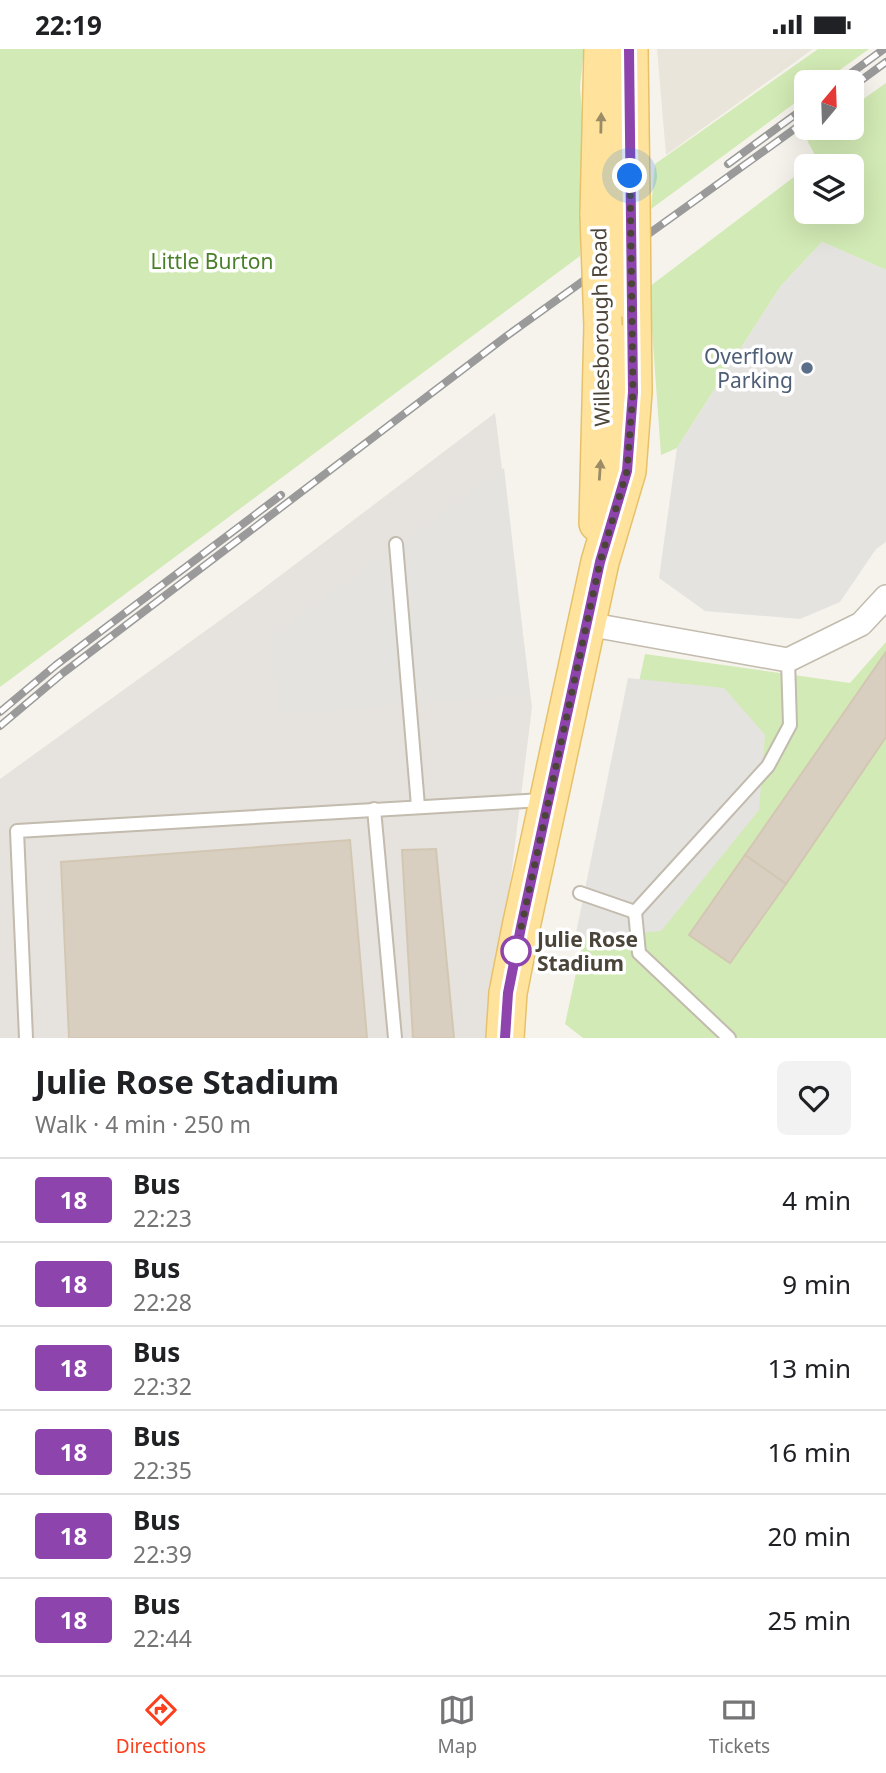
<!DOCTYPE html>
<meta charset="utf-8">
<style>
:root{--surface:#fff;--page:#f2f2f2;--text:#202124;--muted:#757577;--line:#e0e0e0;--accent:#fc3f1d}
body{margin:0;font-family:"Noto Sans",sans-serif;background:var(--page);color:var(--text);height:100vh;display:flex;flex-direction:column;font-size:26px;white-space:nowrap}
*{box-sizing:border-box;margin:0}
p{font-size:23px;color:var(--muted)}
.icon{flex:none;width:38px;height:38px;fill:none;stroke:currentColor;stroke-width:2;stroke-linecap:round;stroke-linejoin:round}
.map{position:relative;height:989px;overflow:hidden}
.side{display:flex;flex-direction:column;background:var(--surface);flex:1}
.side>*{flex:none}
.badge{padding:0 14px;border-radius:5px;font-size:24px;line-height:46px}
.needle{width:46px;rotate:19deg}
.buttons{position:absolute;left:794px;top:21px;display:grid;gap:14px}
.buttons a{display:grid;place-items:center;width:70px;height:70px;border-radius:10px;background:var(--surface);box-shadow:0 7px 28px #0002;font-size:35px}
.you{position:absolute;width:35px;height:35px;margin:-18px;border:5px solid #fff;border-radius:50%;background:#1a73e8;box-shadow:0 0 0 10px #1a73e833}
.map>.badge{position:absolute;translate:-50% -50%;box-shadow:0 0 0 4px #fff}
.round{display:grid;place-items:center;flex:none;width:74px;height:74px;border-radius:10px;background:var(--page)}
.head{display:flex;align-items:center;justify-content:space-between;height:119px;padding:0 35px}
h1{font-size:33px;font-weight:700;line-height:52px}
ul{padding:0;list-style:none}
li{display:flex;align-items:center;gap:21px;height:84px;padding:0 35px;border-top:2px solid var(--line)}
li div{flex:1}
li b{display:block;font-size:26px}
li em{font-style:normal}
li .badge{min-width:77px;font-weight:700;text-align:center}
.status{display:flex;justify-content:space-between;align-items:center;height:49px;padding:0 35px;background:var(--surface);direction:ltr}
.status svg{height:19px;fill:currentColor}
.menu{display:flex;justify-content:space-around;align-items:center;height:98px;border-top:2px solid var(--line);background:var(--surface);font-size:19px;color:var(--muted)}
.menu a{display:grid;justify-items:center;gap:4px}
.menu .selected{color:var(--accent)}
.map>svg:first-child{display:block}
.residential{fill:#eae5da}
.industrial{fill:#e6e2dd}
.green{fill:#d2eab5}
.parking{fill:#e5e3e0}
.building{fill:#d8cfc1;stroke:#d3c7b4;stroke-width:2}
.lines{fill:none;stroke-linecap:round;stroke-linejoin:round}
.service-casing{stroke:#c2bbae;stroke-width:16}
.minor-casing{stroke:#c2bbae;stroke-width:26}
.primary-casing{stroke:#e6c16a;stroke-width:40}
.service{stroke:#fff;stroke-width:12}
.minor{stroke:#fff;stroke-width:23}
.primary{stroke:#ffe39c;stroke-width:37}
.rail-casing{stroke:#9a9a9a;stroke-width:8}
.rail{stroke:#fff;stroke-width:5;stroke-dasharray:16;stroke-linecap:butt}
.primary-bridge-casing{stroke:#e6c16a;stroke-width:40;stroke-linecap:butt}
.primary-bridge{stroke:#ffe39c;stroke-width:37}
.oneway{fill:#9c8c66}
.line-casing{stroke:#fff;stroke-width:16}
.line{stroke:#8e44ad;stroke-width:10}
.walk{stroke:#4b4439;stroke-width:7;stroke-dasharray:0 12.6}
.service-dot{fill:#5c6f8a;stroke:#fff;stroke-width:2.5}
.stop-dot{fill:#fff;stroke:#8e44ad;stroke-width:3.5}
.labels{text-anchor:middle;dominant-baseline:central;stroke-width:7;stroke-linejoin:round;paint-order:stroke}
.park-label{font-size:21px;fill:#4a7f2a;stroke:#fff}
.street-label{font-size:21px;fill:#4b4439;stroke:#fff}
.service-label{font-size:21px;fill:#4e5e75;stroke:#fff;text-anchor:end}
.stop-label{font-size:21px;font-weight:bold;fill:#4b4439;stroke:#fff;text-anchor:start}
</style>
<div class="status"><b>22:19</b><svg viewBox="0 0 49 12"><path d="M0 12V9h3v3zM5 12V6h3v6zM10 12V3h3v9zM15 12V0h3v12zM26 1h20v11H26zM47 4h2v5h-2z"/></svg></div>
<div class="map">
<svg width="886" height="989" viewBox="0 0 886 989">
<rect width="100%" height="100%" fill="#f6f3ec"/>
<!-- residential -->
<path class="residential" d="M657,0H813L666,106Z"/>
<!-- industrial -->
<path class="industrial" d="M495,364L532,658L491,989H0V730L244,554Z"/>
<!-- green -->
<g class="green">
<path d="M0,0H584L580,37L584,94L580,207L0,638Z"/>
<path d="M818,0H869L823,33H807V45L651,160L655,115Z"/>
<path d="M886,34V221L822,193L780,238L677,399L661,406L649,238L807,118V163H852V117H808L817,110L807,91L824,79H852V58Z"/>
<path d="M886,593V989H583L565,975L645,605L850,634Z"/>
</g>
<!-- parking -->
<g class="parking">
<path d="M822,193L886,221V493L876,500L840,553L800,570L705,562L659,529L677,399L780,238Z"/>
<path d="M504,419L530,646L280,665L270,588Z"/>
<path d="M628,629L724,639L765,686L759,761L661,882L575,889Z"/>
</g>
<!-- building -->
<g class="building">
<path d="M886,603V688L786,835L745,806Z"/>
<path d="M350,791L367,989H69L61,813Z"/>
<path d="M436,800L454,989H413L402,801Z"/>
<path d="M745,806L786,835L730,914L689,886Z"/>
</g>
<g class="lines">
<!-- service casing -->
<g class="service-casing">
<g id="service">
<path d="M396,495L418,757"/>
<path d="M374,760L395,989"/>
<path d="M580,844L635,863L768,717L790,676L788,611"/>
<path d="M635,863L639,904L729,989"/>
<path d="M26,989L17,782L543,751"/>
</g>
</g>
<!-- minor casing -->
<g class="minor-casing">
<path id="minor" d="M587,575L788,611L861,575L886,548"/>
</g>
<!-- primary casing -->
<g class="primary-casing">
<g id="primary">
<path d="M629,0L631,153"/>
<path d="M599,166L603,0"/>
<path d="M598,474L603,277"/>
<path d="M505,989L508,944L521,878L600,513L627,422L633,343L632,252"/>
</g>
</g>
<!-- service -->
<use href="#service" class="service"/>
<!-- minor -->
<use href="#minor" class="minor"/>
<!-- primary -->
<use href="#primary" class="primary"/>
<!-- rail casing -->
<g class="rail-casing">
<g id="rail">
<path d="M839,33L884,0"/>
<path d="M852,38L886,13"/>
<path d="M728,115L807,57"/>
<path d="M0,663L56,616L281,446"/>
<path d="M0,677L63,624L508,286L807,71"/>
</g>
</g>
<!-- rail -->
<use href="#rail" class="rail"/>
<!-- primary-bridge casing -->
<g class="primary-bridge-casing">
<g id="primary-bridge">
<path d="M631,153L632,252"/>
<path d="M599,166L603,277"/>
</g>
</g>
<!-- primary-bridge -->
<use href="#primary-bridge" class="primary-bridge"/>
</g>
<!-- one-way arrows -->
<defs><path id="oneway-solid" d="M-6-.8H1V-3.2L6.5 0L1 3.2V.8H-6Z" transform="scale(1.75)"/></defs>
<g class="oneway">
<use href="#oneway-solid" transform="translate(601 74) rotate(-89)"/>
<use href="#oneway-solid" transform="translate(600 421) rotate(-86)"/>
</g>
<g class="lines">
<!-- line casing -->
<g class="line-casing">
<path id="line" d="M505,989L508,944L521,878L600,513L627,422L633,343L629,0"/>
</g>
<!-- line -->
<use href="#line" class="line"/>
<!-- walk -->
<path class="walk" d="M516,902L600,513L627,422L633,343L630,127"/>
</g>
<!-- markers -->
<circle class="service-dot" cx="807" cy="319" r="7"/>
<circle class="stop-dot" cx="516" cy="902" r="14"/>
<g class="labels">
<!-- park labels -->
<g class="park-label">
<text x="212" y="212">Little Burton</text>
</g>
<!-- street labels -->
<g class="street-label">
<text transform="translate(600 278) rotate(-91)">Willesborough Road</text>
</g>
<!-- service labels -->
<g class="service-label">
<text x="793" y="307">Overflow<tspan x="793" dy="24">Parking</tspan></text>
</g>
<!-- stop labels -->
<g class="stop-label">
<text x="537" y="890">Julie Rose<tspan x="537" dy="24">Stadium</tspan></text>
</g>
</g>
</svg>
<div class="buttons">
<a><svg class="needle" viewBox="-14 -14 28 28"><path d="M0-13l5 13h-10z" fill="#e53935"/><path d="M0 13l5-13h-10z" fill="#757577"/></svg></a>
<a><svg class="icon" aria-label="layers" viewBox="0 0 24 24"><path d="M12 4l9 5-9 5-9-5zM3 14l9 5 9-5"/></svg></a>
</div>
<div class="you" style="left:630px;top:127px"></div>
</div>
<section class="side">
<div class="head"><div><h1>Julie Rose Stadium</h1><p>Walk · 4 min · 250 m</p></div><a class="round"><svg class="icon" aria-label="heart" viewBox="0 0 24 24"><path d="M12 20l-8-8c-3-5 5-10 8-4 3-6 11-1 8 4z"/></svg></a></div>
<ul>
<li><span class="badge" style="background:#8e44ad;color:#fff">18</span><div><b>Bus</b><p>22:23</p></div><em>4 min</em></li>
<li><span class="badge" style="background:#8e44ad;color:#fff">18</span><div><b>Bus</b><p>22:28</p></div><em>9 min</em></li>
<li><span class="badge" style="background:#8e44ad;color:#fff">18</span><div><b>Bus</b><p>22:32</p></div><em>13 min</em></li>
<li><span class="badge" style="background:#8e44ad;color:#fff">18</span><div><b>Bus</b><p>22:35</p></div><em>16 min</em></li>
<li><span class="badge" style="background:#8e44ad;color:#fff">18</span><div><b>Bus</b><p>22:39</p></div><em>20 min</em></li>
<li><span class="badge" style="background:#8e44ad;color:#fff">18</span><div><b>Bus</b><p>22:44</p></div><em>25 min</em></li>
</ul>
</section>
<nav class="menu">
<a class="selected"><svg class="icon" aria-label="directions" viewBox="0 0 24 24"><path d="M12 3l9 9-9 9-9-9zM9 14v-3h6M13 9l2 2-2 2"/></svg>Directions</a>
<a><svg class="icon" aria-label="map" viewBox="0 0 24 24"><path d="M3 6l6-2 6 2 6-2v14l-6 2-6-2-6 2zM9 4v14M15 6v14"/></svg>Map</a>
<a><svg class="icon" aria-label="tickets" viewBox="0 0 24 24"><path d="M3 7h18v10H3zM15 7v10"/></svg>Tickets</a>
</nav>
